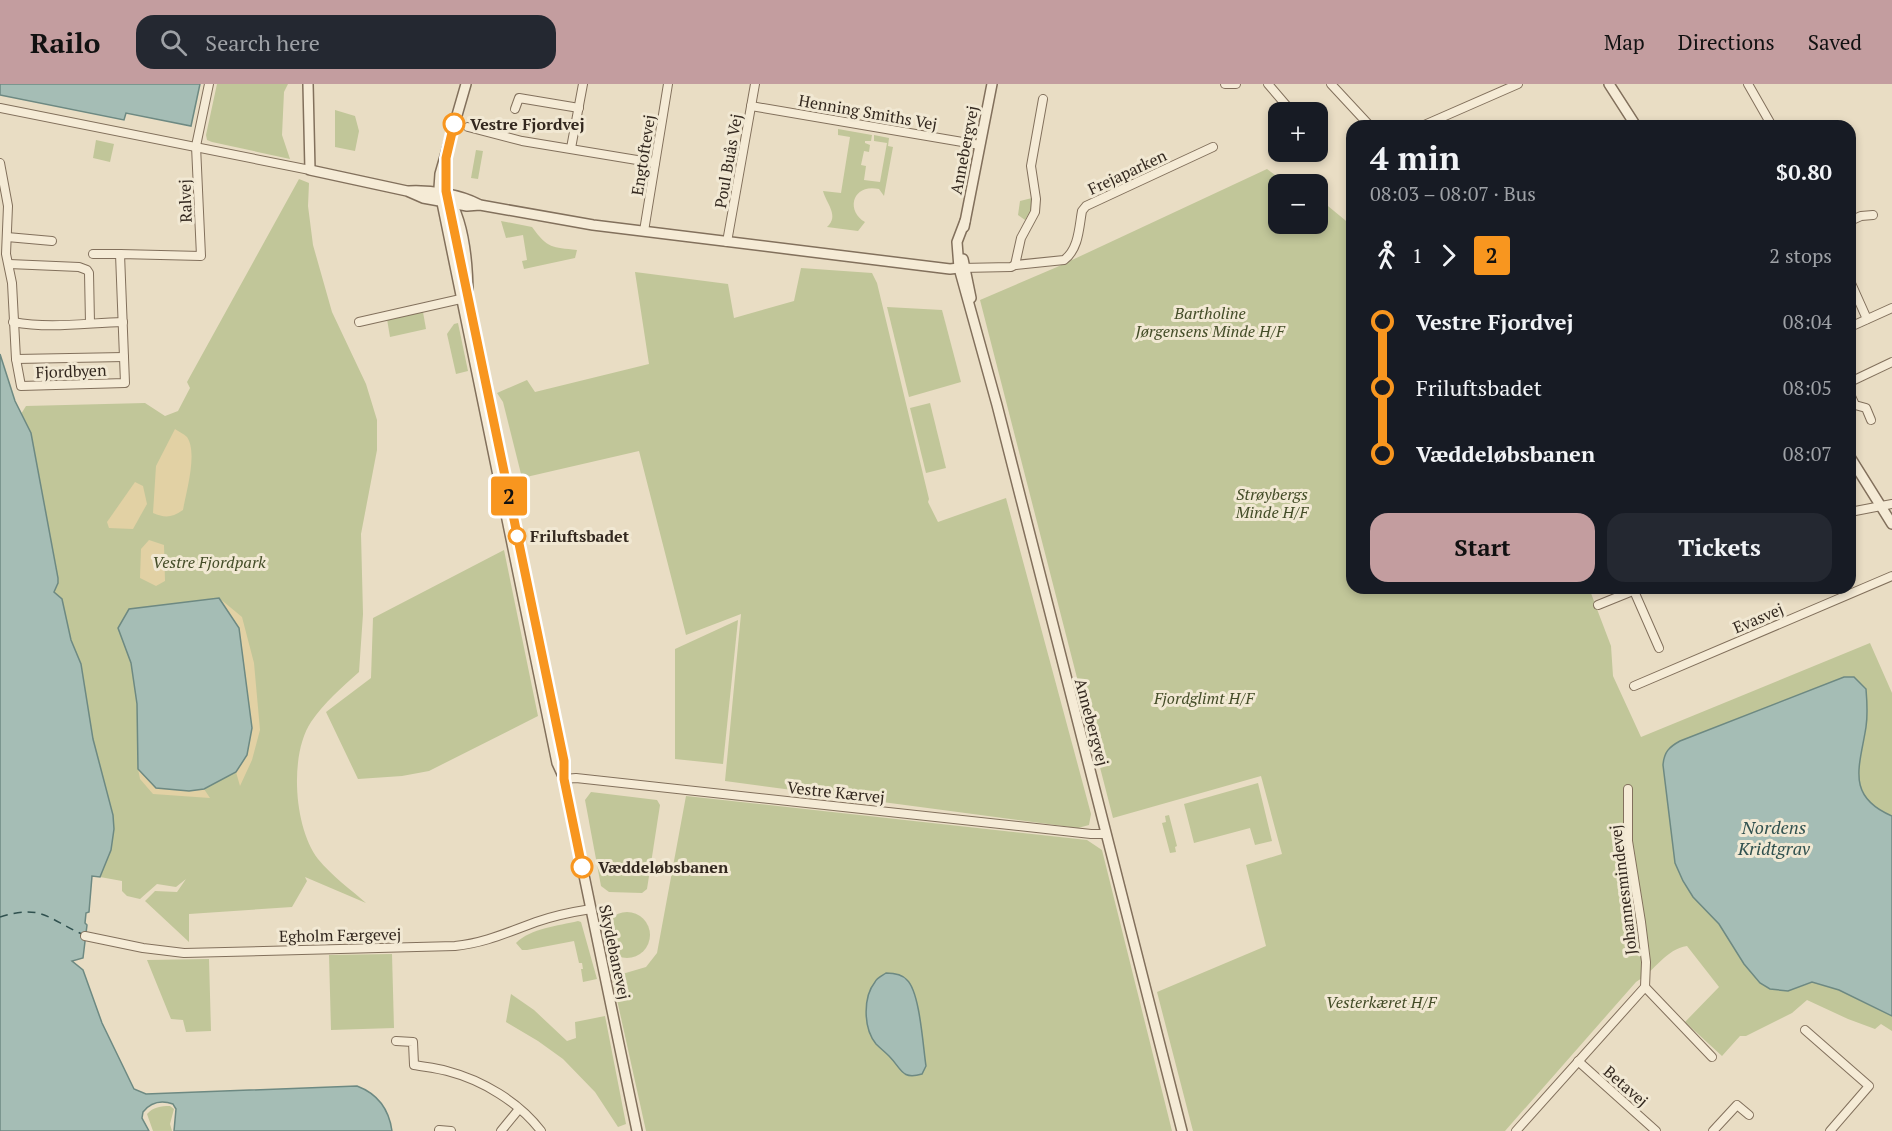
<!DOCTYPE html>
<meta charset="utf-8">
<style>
:root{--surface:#171b24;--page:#242831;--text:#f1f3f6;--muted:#9ea1a6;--accent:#c39d9f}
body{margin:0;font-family:"PT Serif",serif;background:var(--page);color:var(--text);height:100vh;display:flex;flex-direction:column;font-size:22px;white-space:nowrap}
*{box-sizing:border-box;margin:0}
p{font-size:20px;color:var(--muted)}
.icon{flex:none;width:33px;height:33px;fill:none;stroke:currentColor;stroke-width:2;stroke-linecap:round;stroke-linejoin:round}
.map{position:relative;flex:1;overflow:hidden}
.side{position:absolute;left:1346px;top:36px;width:510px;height:474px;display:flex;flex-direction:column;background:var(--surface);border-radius:18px;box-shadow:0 3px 9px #0003}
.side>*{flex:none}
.badge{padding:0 12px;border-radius:4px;font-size:21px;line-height:39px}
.controls{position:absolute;left:1268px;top:18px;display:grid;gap:12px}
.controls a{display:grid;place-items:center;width:60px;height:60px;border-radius:12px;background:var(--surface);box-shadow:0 3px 9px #0003;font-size:30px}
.map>.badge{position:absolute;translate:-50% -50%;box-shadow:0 0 0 3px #fff}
.legs{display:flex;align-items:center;gap:9px;height:66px;padding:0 24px;font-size:20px}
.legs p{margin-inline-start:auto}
.head{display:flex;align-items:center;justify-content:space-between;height:102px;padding:0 24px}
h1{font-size:33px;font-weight:800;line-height:45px}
.primary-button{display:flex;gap:12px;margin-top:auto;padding:12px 24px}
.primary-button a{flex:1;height:69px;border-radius:18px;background:var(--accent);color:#111;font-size:24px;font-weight:800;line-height:69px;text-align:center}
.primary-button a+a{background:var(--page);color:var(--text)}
ul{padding:0 24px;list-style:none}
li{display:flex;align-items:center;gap:21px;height:66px;font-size:22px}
li i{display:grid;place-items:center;width:9px;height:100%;margin:0 8px;background:currentColor}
li i::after{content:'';width:15px;height:15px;margin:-8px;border:4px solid;border-radius:50%;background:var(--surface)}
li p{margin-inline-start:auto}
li:first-child i{background:linear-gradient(#0000 50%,currentColor 0)}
li:last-child i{background:linear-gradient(currentColor 50%,#0000 0)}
header{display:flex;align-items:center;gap:36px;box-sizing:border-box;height:84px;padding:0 30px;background:var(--accent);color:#111}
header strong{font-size:28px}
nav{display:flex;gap:33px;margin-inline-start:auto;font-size:21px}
.search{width:420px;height:54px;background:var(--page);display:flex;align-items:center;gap:15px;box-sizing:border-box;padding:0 21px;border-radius:18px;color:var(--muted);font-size:22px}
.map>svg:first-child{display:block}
.green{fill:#c1c699}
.sand{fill:#e2d1a4}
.water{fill:#a5bdb5;stroke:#6d8982;stroke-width:1.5}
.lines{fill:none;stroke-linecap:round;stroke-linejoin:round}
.ferry{stroke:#30514f;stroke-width:1.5;stroke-dasharray:8 6;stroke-linecap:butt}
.minor-casing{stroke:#82705c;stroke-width:10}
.tertiary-casing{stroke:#82705c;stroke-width:12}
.minor{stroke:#f5ebd6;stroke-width:8}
.tertiary{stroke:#f5ebd6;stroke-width:9}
.line-1-casing{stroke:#fff;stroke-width:14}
.line-1{stroke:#f8961f;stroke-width:9}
.stop-1-dot{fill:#fff;stroke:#f8961f;stroke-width:3}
.labels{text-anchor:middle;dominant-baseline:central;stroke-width:6;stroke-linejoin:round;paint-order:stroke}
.street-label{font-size:16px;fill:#33281f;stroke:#f1e8d3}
.stop-label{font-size:16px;font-weight:bold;fill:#33281f;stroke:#f1e8d3;text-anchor:start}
.park-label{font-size:16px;font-style:italic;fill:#444d28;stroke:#f1e8d3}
.water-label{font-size:18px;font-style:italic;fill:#30514f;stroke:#f1e8d3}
</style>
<header>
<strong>Railo</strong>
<div class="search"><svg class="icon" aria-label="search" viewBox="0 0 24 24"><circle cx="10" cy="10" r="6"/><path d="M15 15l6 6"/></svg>Search here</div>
<nav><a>Map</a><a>Directions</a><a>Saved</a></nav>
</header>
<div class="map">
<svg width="1892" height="1047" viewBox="0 0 1892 1047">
<rect width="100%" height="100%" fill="#e9ddc4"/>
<!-- green -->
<g class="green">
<path d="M217,0H288L284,8L282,51L290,75L212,58L207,56L206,51Z"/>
<path d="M335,26L355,32L359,47L355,67L335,63Z"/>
<path d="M838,45L872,51L871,57H865V59L870,61L869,68L864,67L861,81L866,82L864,96L880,98L887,59L874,57V51L889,54L888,62L893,63L884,112L879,105C853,99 845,126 865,138L858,147L827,143C840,132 826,119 823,107L841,109L850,53L838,51Z"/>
<path d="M96,56L114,60L110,78L93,74Z"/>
<path d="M476,66L483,67L478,95L471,94Z"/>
<path d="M1267,85L1287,100H1278V140H1317V113L1351,141L1352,504H1589L1611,562L1613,592L1641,653L1870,559L1892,609V732C1845,712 1860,682 1866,643C1868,630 1867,617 1866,605L1693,813C1702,822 1712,831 1719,840C1747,876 1755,925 1812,898L1839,906L1892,932V947L1881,940L1875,945L1848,935L1807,916L1792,929L1746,952H1740L1722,972L1685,938L1719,903L1687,862C1666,865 1655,887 1636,898L1505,1047H1193L1157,908L1266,862L1246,781L1282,770L1261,692L1113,734L980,216L1057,183Z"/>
<path d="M299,95L309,99L308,122L313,161L332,228L366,300L377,336V366L361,450L363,530L359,588C342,603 324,619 311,638C289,671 294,744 318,775C332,792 350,805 366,819L305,793L307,797L292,823L189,830V858L145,817L155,807L177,808L186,795L176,803L157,800L140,815L127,812L122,807V797L100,793L111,766L113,731L93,655L81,580L71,556L62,516L54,508L58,500L57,488L31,349L21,330L26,322L145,319L165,332L178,327L190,304L187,298Z"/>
<path d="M1032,114L1031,126L1025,136L1018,131L1020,117Z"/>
<path d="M501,137L532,143C548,165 552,163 577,166L575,174L524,185L522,177L527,176L523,151L506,154Z"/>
<path d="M801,184L872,189L877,199L929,415L928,418L938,438L1006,414L1091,730L1089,741L1078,744L725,697L741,530L686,551L639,367L522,394L503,318L497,309L527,296L535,308L649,280L635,188L728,200L734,234L794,217Z"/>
<path d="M887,223L942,226L961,298L909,313Z"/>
<path d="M423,228L426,245L390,253L387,235Z"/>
<path d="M458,239L468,287L456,290L447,250L454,240Z"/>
<path d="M930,319L946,384L926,389L910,324Z"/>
<path d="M504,466L538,632L429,687L402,692L358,695L326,628L371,594L373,534Z"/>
<path d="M738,536L723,680L675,675V565Z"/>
<path d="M1258,699L1272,757L1255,761L1250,744L1194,759L1184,720Z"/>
<path d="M591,708L657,716L660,721L647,805L642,809L609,808L601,802L585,716Z"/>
<path d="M686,712L1087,756L1102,766L1172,1047H646L612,893L646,883L657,869Z"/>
<path d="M1169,731L1177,762L1175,763L1176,768L1170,769L1162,739L1166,738L1165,732Z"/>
<circle cx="627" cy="851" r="23"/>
<path d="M578,837L581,838L597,895L583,898L581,885H583L582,879H579L574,857L527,866H522L516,859C531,844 558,842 578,837Z"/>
<path d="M392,870L394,944L331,946L329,871Z"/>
<path d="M209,875L211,947L186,948L183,936L171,935L147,876Z"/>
<path d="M511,910L534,926L567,957L576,954L575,938L605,932L626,1040L618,1043L595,1008L563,975L538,957L506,938Z"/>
<path d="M170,1022L174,1025L170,1040L172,1047H153L147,1030C153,1023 161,1022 170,1022Z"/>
</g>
<!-- sand -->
<g class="sand">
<path d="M175,345C178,347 184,350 187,353C198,369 186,408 183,426C171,434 165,434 153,429L156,382Z"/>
<path d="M135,398L143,402L147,420L133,445L109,444L107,438Z"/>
<path d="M149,456L164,461L165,497L156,502L140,494L141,465Z"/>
<path d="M219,514L242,533L254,579L260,646L252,676L240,702L236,688L247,671L252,644L239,544Z"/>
<path d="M138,685L156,704L188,707L204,705L210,714L153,710L140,695Z"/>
</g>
<!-- water -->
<g class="water">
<path d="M0,0H200L191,42L126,29L124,36L0,11Z"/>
<path d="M0,270L15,317L31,349L58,494V499L54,508L62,515L71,556L81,580L93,655L113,731L114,745L111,766L100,793L92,792L89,828L86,829L85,839L87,841L83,874L72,877L83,886L102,939L134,1005L146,1010L357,1002C378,1010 389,1025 392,1047H174L176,1025L173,1020C161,1016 151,1018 143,1028L142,1034L149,1047H0Z"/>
<path d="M219,514L239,544L252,644L247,671L236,688L204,705L189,707L156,704L138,685L137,620L131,579L118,544L129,525Z"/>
<path d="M1844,593H1854L1866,605C1867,617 1868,630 1866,643C1860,682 1845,712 1892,732V932L1839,906L1812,898L1788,907L1770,905L1760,899L1744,880L1719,840L1693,813L1683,797L1675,779L1663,681C1664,668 1669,663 1680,657Z"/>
<path d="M886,889C894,889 902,890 907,896C920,908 923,963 926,982L922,990C901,996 902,985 889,972C885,968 880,964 876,960C863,944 863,913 875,898C877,894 882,892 886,889Z"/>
</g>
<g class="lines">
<!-- ferry -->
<path class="ferry" d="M0,833C42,820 46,834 82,850"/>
<!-- minor casing -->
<g class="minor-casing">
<g id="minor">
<path d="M1225,0H1236"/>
<path d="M1268,0L1292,28"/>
<path d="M1331,0L1370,42"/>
<path d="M1748,0L1772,42"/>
<path d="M751,22L980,61"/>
<path d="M0,24L310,86"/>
<path d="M515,25L519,14L579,24"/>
<path d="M1422,42L1518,0"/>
<path d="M468,43L522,57L655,79"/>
<path d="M571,64L583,0"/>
<path d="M0,79L8,122L6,170L12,199L16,275L21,302L125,299L120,170L201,172L196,62L209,0"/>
<path d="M1850,137L1861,132L1873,131"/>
<path d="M644,147L668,0"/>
<path d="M7,153L52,157"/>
<path d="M727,158L755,0"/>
<path d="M93,170H120"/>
<path d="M9,180L79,183L87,186L89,189L90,239"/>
<path d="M1015,181L1021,154L1035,128L1036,115L1031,82L1043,15"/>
<path d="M961,184L1011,183L1015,181L1064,176C1079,165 1079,143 1082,127L1086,122L1213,63"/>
<path d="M1850,197L1867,235"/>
<path d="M13,238C50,245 86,239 123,238"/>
<path d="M359,238L465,214"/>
<path d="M1850,243L1892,224"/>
<path d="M16,275L124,273"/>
<path d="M1850,298L1892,278"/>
<path d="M1850,310L1855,321L1866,324L1871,336"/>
<path d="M1850,428L1892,420"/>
<path d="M1634,507L1659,564"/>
<path d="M1598,521L1640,504"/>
<path d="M1634,602L1892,492"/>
<path d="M564,695L576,694L1091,750H1106"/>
<path d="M85,852L143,864L184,869L455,862C485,859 508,848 536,838C553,832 572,828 591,825"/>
<path d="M1645,903L1712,973"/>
<path d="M1805,946L1869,1002L1830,1047"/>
<path d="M396,957L413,958L414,981C425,983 436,984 447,987C482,996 519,1018 541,1047"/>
<path d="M1578,977L1656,1047"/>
<path d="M439,1046L451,1047"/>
<path d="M501,1047L519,1025"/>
<path d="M1516,1047L1645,903L1646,878L1641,838L1628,757V705"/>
<path d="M1713,1047L1737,1021L1749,1031"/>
</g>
</g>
<!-- tertiary casing -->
<g class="tertiary-casing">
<g id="tertiary">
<path d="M308,0L310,86L407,107L423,114L467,122L480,121L593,141L950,185L959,184"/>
<path d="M466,0L440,90L439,104L557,679L562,690"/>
<path d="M1609,0L1636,42"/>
<path d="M409,107C431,106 459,110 478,120"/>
<path d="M447,111C465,138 468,182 468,214L563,677L564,695L637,1047"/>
<path d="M965,137L957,158L959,184L997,321L1182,1047"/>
<path d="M964,143L992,0"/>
<path d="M963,175L971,214"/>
<path d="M1850,373L1892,440"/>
</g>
</g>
<!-- minor -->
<use href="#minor" class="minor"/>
<!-- tertiary -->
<use href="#tertiary" class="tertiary"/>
</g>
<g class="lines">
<!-- line-1 casing -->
<g class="line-1-casing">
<path id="line-1" d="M454,40L446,74V107L564,677V695L582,783"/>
</g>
<!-- line-1 -->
<use href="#line-1" class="line-1"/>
</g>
<!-- markers -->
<g class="stop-1-dot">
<circle cx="454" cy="40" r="10"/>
<circle cx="517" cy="452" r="8"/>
<circle cx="582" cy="783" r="10"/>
</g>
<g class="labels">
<!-- street labels -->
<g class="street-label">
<text transform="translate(868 28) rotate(10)">Henning Smiths Vej</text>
<text transform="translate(964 66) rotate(-79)">Annebergvej</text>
<text transform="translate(643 71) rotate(-81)">Engtoftevej</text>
<text transform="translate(728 77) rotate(-80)">Poul Buås Vej</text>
<text transform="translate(1127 88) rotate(-25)">Frejaparken</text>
<text transform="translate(185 117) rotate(-92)">Ralvej</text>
<text transform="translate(71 287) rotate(-2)">Fjordbyen</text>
<text transform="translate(1758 534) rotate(-23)">Evasvej</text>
<text transform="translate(1092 638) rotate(75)">Annebergvej</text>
<text transform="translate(836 708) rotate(6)">Vestre Kærvej</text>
<text transform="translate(1623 806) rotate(-97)">Johannesmindevej</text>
<text transform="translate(340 851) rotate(-1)">Egholm Færgevej</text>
<text transform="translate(615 868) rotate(78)">Skydebanevej</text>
<text transform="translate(1626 1002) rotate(41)">Betavej</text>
</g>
<!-- stop labels -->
<g class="stop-label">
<text x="470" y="40">Vestre Fjordvej</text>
<text x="530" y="452">Friluftsbadet</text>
<text x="598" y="783">Væddeløbsbanen</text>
</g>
<!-- park labels -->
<g class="park-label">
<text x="1210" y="229">Bartholine<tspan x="1210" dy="18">Jørgensens Minde H/F</tspan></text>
<text x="1272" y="410">Strøybergs<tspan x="1272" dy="18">Minde H/F</tspan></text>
<text x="209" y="478">Vestre Fjordpark</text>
<text x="1204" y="614">Fjordglimt H/F</text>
<text x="1381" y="918">Vesterkæret H/F</text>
</g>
<!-- water labels -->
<g class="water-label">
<text x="1774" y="743">Nordens<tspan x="1774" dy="21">Kridtgrav</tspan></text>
</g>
</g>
</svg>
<div class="controls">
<a>+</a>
<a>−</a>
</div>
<b class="badge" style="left:509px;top:412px;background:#f8961f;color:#111">2</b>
<section class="side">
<div class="head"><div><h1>4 min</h1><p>08:03 – 08:07 · Bus</p></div><b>$0.80</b></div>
<div class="legs"><svg class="icon" aria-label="walk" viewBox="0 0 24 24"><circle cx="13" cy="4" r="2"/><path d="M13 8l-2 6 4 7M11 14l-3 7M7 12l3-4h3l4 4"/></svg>1<svg class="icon" aria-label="forward" viewBox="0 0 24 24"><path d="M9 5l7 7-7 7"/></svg><b class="badge" style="background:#f8961f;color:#111">2</b><p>2 stops</p></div>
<ul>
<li><i style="color:#f8961f"></i><b>Vestre Fjordvej</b><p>08:04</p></li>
<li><i style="color:#f8961f"></i><span>Friluftsbadet</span><p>08:05</p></li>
<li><i style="color:#f8961f"></i><b>Væddeløbsbanen</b><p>08:07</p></li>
</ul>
<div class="primary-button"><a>Start</a><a>Tickets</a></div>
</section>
</div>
